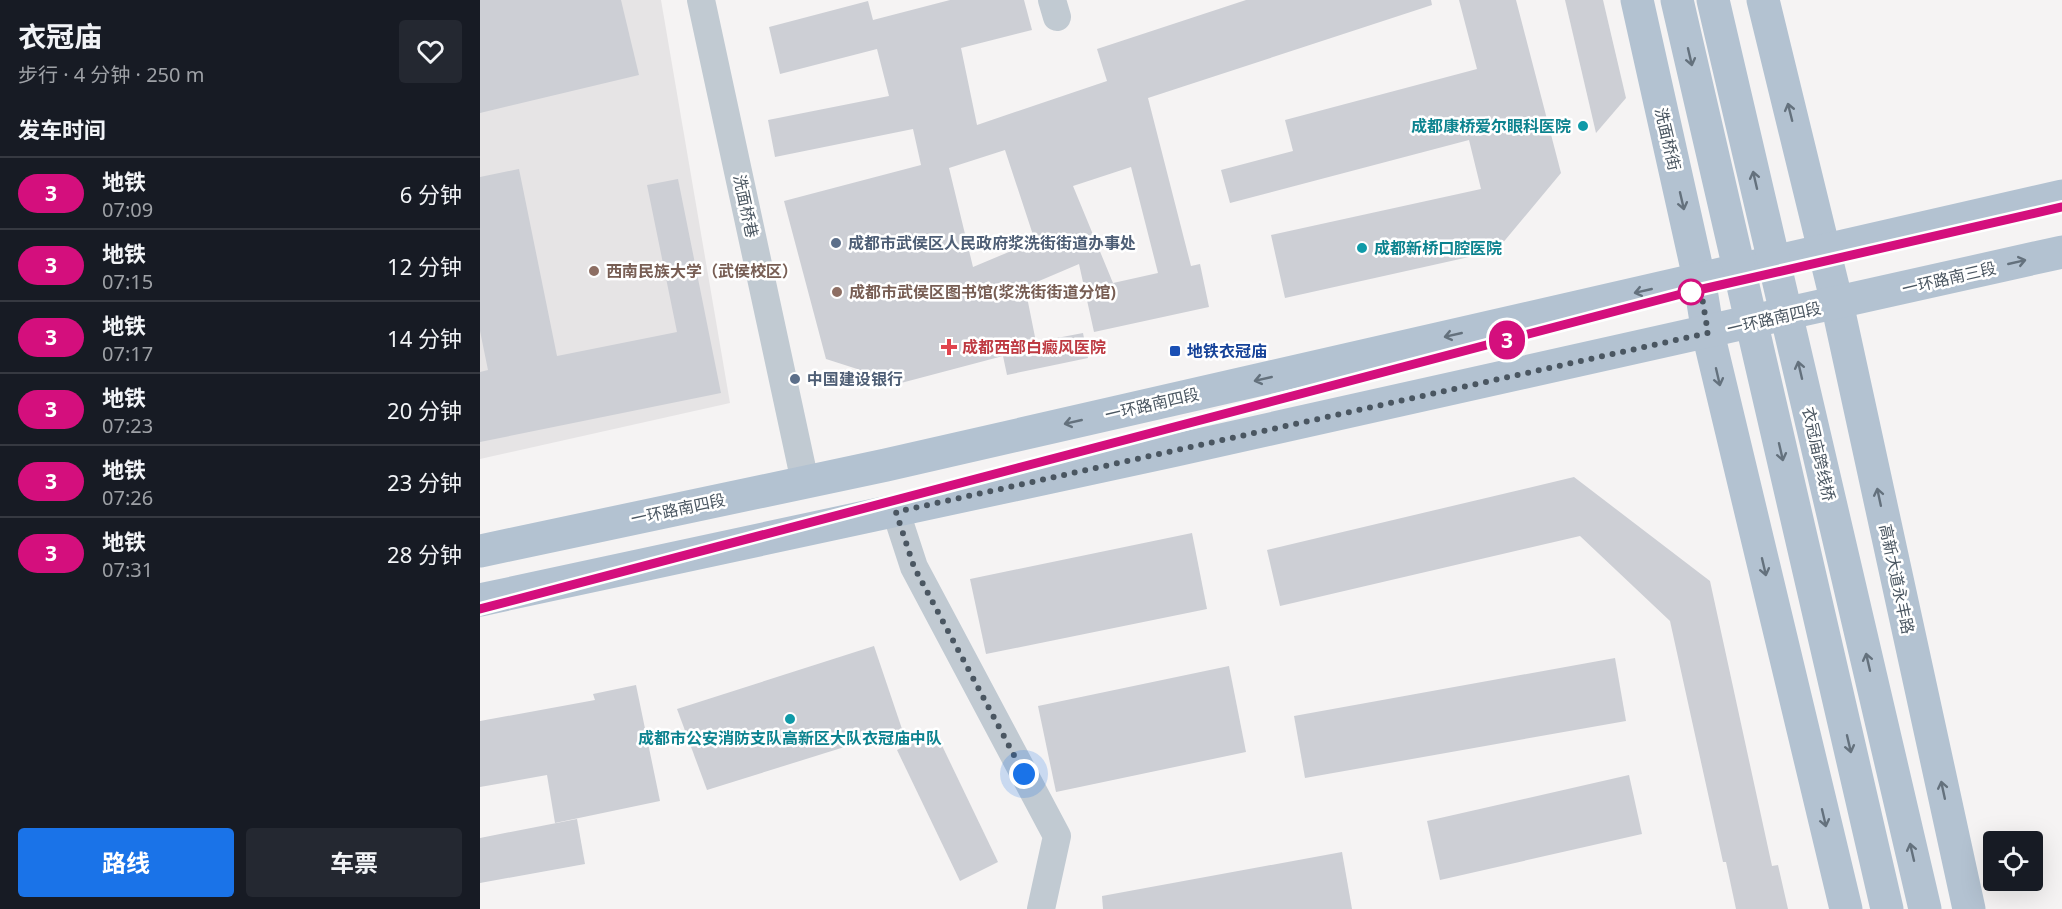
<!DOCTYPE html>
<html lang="zh">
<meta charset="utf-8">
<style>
:root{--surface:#171b24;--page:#242831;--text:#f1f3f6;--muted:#9ea1a6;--line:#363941;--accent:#1a73e8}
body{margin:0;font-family:"Noto Sans","Noto Sans SC",sans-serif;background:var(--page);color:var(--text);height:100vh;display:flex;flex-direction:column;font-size:22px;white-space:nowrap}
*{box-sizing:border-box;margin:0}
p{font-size:20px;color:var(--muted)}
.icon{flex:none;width:33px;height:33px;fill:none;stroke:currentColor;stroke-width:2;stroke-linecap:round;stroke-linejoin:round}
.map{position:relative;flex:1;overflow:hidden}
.drawer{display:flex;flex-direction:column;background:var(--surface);width:480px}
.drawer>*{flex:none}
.badge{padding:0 12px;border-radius:20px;font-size:21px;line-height:39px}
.fabs{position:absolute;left:1503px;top:831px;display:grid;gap:12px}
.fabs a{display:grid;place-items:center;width:60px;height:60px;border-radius:6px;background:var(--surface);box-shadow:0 6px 24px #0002;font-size:30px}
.you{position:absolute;width:30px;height:30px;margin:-15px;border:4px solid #fff;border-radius:50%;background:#1a73e8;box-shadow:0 0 0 9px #1a73e833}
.map>.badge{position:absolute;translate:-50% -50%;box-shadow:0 0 0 3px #fff}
h2{padding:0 18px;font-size:22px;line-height:54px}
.round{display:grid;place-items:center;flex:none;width:63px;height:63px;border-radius:6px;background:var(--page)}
.headline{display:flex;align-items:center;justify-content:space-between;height:102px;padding:0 18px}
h1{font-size:28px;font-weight:700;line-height:45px}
.cta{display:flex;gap:12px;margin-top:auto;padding:12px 18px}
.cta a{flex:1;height:69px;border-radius:6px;background:var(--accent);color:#fff;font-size:24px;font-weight:700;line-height:69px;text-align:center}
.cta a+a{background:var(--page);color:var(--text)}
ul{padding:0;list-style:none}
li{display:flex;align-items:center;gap:18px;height:72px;padding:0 18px;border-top:2px solid var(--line)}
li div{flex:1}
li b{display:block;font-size:22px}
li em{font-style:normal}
li .badge{min-width:66px;font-weight:700;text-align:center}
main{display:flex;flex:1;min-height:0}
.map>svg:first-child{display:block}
.education{fill:#e6e4e5}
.building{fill:#cdcfd5;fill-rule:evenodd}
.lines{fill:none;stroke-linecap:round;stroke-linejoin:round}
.minor{stroke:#c1cad2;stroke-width:28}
.primary{stroke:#b3c2d1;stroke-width:33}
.primary-bridge{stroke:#b3c2d1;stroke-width:33}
.oneway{stroke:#64717d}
.line-casing{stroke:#fff;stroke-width:14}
.line{stroke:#d40f7d;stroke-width:9}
.walk{stroke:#4a5661;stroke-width:6;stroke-dasharray:0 10.8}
.culture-dot{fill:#0f9aa8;stroke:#fff;stroke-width:2}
.service-dot{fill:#5c6f8a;stroke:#fff;stroke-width:2}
.education-dot{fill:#8d6e63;stroke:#fff;stroke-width:2}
.stop-dot{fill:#fff;stroke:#d40f7d;stroke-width:3}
.health-dot{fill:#e0444e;stroke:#fff;stroke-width:2}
.transit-dot{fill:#1a4fb4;stroke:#fff;stroke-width:2}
.labels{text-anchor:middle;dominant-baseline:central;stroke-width:5;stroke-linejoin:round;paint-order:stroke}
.culture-label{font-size:16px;font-weight:bold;fill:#0d838f;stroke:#fff;text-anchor:end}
.street-label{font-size:16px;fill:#4a5661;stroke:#fff}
.service-label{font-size:16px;font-weight:bold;fill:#4e5e75;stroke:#fff;text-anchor:start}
.education-label{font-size:16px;font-weight:bold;fill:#785e54;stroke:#fff;text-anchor:start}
.health-label{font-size:16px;font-weight:bold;fill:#be3a42;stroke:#fff;text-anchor:start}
.transit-label{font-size:16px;font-weight:bold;fill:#164399;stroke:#fff;text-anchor:start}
</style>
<main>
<section class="drawer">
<div class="headline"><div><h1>衣冠庙</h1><p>步行 · 4 分钟 · 250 m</p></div><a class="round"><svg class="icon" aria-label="heart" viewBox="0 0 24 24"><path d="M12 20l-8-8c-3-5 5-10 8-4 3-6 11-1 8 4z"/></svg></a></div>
<h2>发车时间</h2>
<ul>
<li><span class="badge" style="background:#d40f7d;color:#fff">3</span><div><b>地铁</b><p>07:09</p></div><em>6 分钟</em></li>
<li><span class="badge" style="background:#d40f7d;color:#fff">3</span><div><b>地铁</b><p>07:15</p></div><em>12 分钟</em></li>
<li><span class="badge" style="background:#d40f7d;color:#fff">3</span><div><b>地铁</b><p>07:17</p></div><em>14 分钟</em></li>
<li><span class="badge" style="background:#d40f7d;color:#fff">3</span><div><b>地铁</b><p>07:23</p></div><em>20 分钟</em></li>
<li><span class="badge" style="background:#d40f7d;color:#fff">3</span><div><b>地铁</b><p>07:26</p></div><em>23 分钟</em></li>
<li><span class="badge" style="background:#d40f7d;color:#fff">3</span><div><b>地铁</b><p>07:31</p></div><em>28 分钟</em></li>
</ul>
<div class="cta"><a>路线</a><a>车票</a></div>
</section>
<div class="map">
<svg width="1582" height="909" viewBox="0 0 1582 909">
<rect width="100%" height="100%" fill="#f5f3f3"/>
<!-- education -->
<path class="education" d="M0,0H181L250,403L0,459Z"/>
<!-- building -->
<g class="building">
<path d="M0,0H141L159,75L0,113Z"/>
<path d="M470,0H544L552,30L481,48L497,125L627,81L617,49L766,0H951L952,5L668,98L711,266L720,264L729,307L614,332L599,264L545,287L556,342L603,333L608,358L527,375L523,356L421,383L346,359L304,201L441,165L433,129L295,157L288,120L409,96L397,49L300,74L289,27L388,1L393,20ZM525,150L555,241L493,267L469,168ZM651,167L678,273L633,283L593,186Z"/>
<path d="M979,0H1036L1081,173L1016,251L805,298L791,235L1001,189L989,140L750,203L741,170L813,151L805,120L997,69Z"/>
<path d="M1085,0H1123L1146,98L1116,133Z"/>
<path d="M39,169L77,356L197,332L167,185L198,179L241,393L0,442V372L8,370L0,331V177Z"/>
<path d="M1094,477L1230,581L1292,866L1298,865L1308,909H1256L1246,862H1243L1190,621L1100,536L800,606L787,550Z"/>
<path d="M712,533L727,609L506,654L490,579Z"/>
<path d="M394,646L422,729L227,790L197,709Z"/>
<path d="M1135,658L1146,721L825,778L814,716Z"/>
<path d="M749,666L766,752L576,792L558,706Z"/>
<path d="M156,685L180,801L75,823L67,775L0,787V721L115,700L113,694Z"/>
<path d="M455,731L518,862L480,881L417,750Z"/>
<path d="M1149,775L1162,834L960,880L947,821Z"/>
<path d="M97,819L105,864L0,883V838Z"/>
<path d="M862,852L872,909H623L622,896Z"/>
</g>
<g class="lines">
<!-- minor -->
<g class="minor">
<path d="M221,0L325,482"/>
<path d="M572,0L577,17"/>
<path d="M416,512L434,567L577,836L561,909"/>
</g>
<!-- primary -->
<g class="primary">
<path d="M1157,0L1219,278L1228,333L1366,909"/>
<path d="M1283,0L1357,303L1489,909"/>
<path d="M0,551L406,465L1582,196"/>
<path d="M0,600C528,488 1056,372 1582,252"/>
</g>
<!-- primary-bridge -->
<g class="primary-bridge">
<path d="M1197,0L1407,909"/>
<path d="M1233,0L1445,909"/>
</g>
</g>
<!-- one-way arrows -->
<defs><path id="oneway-shaft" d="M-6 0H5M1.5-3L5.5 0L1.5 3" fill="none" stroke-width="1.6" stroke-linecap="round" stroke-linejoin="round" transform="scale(1.5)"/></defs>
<g class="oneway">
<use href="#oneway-shaft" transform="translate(1210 57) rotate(77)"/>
<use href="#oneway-shaft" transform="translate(1310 112) rotate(-104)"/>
<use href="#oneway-shaft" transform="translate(1275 180) rotate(-103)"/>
<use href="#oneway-shaft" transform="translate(1202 201) rotate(77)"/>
<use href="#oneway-shaft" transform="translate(1537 262) rotate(-13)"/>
<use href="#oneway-shaft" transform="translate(1163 291) rotate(167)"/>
<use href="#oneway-shaft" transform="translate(973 335) rotate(167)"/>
<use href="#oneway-shaft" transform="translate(1320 370) rotate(-103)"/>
<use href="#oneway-shaft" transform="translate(1238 377) rotate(77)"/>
<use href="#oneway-shaft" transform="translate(783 379) rotate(167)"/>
<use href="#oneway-shaft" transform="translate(593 422) rotate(167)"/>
<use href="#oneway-shaft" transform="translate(1301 452) rotate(77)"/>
<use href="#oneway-shaft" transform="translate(1399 497) rotate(-102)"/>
<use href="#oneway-shaft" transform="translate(1284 567) rotate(77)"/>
<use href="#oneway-shaft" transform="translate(1388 662) rotate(-103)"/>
<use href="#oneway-shaft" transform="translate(1369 744) rotate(77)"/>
<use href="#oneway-shaft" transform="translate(1463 790) rotate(-102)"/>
<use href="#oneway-shaft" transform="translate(1344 818) rotate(77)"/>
<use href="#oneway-shaft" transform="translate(1432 852) rotate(-103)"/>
</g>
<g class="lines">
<!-- line casing -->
<g class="line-casing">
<path id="line" d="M0,609L1205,293L1582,207"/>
</g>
<!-- line -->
<use href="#line" class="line"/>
<!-- walk -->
<path class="walk" d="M544,774L434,567L416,512L1228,333L1222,297L1211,292"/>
</g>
<!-- markers -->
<g class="culture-dot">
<circle cx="1103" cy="126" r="6"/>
<circle cx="882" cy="248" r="6"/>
<circle cx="310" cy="719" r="6"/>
</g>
<g class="service-dot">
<circle cx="356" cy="243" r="6"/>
<circle cx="315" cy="379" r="6"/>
</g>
<g class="education-dot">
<circle cx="114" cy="271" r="6"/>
<circle cx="357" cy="292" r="6"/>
</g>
<circle class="stop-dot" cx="1211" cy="292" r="12"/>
<path class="health-dot" d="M466 338h6v6h6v6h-6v6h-6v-6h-6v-6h6z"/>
<rect class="transit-dot" x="689" y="345" width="12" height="12" rx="3"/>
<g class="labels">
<!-- culture labels -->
<g class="culture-label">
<text x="1091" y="126">成都康桥爱尔眼科医院</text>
<text x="894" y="248" text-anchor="start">成都新桥口腔医院</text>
<text x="310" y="738" text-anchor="middle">成都市公安消防支队高新区大队衣冠庙中队</text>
</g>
<!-- street labels -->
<g class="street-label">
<text transform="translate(1188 139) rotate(77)">洗面桥街</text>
<text transform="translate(266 206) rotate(78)">洗面桥巷</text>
<text transform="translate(1469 278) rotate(-13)">一环路南三段</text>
<text transform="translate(1294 318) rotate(-13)">一环路南四段</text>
<text transform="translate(672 404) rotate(-13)">一环路南四段</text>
<text transform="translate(1339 454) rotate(77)">衣冠庙跨线桥</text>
<text transform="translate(198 509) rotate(-12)">一环路南四段</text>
<text transform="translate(1417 579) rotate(78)">高新大道永丰路</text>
</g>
<!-- service labels -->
<g class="service-label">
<text x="368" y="243">成都市武侯区人民政府浆洗街街道办事处</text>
<text x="327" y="379">中国建设银行</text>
</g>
<!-- education labels -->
<g class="education-label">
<text x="126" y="271">西南民族大学（武侯校区）</text>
<text x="369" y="292">成都市武侯区图书馆(浆洗街街道分馆)</text>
</g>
<!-- health labels -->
<g class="health-label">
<text x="482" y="347">成都西部白癜风医院</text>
</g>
<!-- transit labels -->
<g class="transit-label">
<text x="707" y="351">地铁衣冠庙</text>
</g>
</g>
</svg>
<div class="fabs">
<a><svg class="icon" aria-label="locate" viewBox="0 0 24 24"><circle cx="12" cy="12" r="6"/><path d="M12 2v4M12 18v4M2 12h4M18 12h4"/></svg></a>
</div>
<div class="you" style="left:544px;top:774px"></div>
<b class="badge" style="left:1027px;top:340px;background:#d40f7d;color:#fff">3</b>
</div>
</main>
